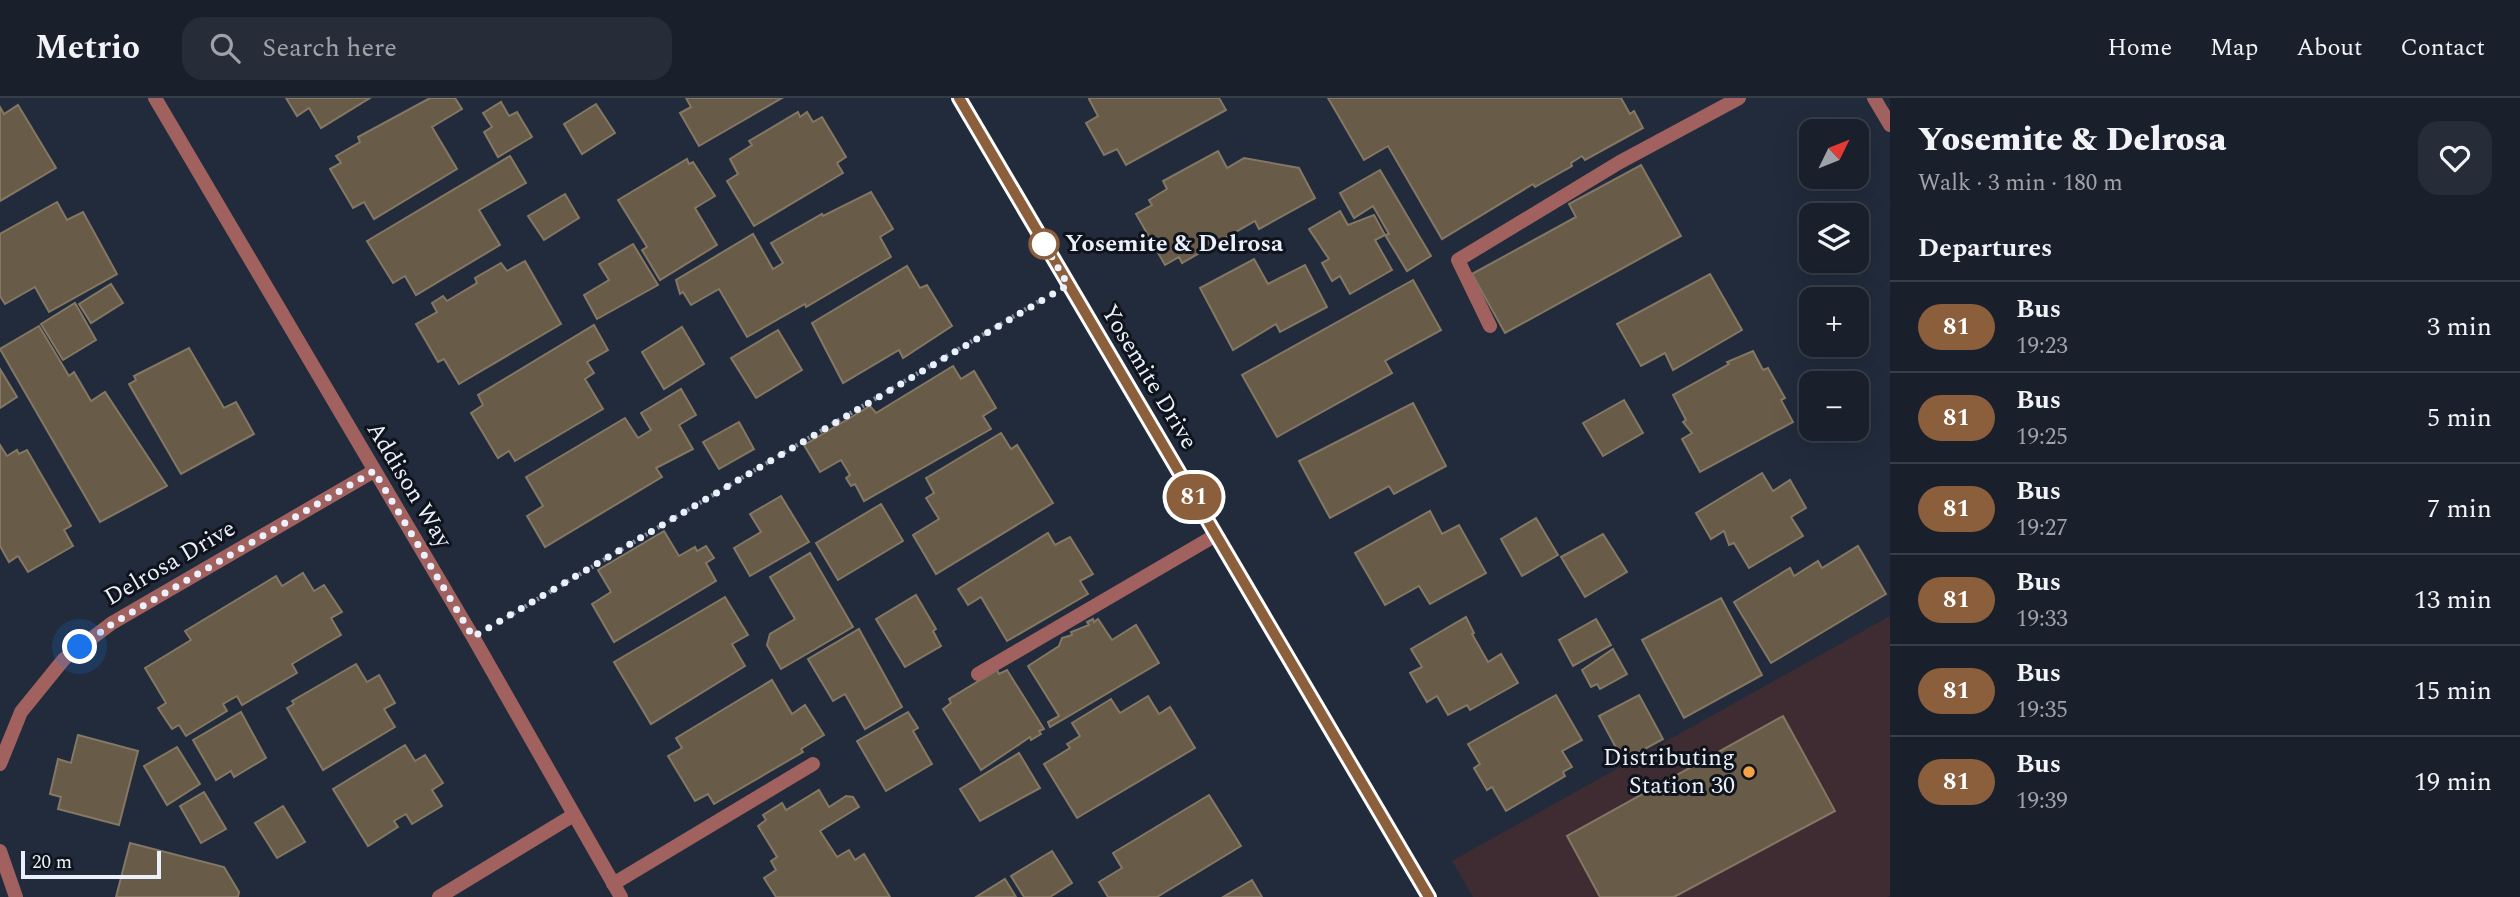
<!DOCTYPE html>
<meta charset="utf-8">
<style>
:root{--surface:#19202c;--page:#262d38;--text:#f1f3f6;--muted:#9fa3a9;--line:#373e48}
body{margin:0;font-family:Spectral,serif;background:var(--page);color:var(--text);height:100vh;display:flex;flex-direction:column;font-size:26px;white-space:nowrap}
*{box-sizing:border-box;margin:0}
p{font-size:23px;color:var(--muted)}
.icon{flex:none;width:38px;height:38px;fill:none;stroke:currentColor;stroke-width:2;stroke-linecap:round;stroke-linejoin:round}
.map{position:relative;flex:1;overflow:hidden}
.details{display:flex;flex-direction:column;background:var(--surface);width:630px}
.details>*{flex:none}
.badge{padding:0 14px;border-radius:23px;font-size:24px;line-height:46px}
.needle{width:46px;rotate:47deg}
.fabs{position:absolute;left:1799px;top:21px;display:grid;gap:14px}
.fabs a{display:grid;place-items:center;width:70px;height:70px;border-radius:14px;background:var(--surface);box-shadow:0 7px 28px #0002,0 0 0 2px var(--line);font-size:35px}
.scale{position:absolute;left:21px;bottom:18px;width:140px;box-sizing:border-box;padding-left:7px;border:4px solid #eaf0fc;border-top:0;font-size:19px;line-height:24px;white-space:nowrap;color:#eaf0fc;-webkit-text-stroke:5px #0f131b;paint-order:stroke}
.you{position:absolute;width:35px;height:35px;margin:-18px;border:5px solid #fff;border-radius:50%;background:#1a73e8;box-shadow:0 0 0 10px #1a73e833}
.map>.badge{position:absolute;translate:-50% -50%;box-shadow:0 0 0 4px #fff}
h2{padding:0 28px;font-size:26px;line-height:63px}
.round{display:grid;place-items:center;flex:none;width:74px;height:74px;border-radius:21px;background:var(--page)}
.headline{display:flex;align-items:center;justify-content:space-between;height:119px;padding:0 28px}
h1{font-size:33px;font-weight:800;line-height:52px}
ul{padding:0;list-style:none}
li{display:flex;align-items:center;gap:21px;height:91px;padding:0 28px;border-top:2px solid var(--line)}
li div{flex:1}
li b{display:block;font-size:26px}
li em{font-style:normal}
li .badge{min-width:77px;font-weight:700;text-align:center}
header{display:flex;align-items:center;gap:42px;box-sizing:border-box;height:98px;padding:0 35px;background:var(--surface);border-bottom:2px solid var(--line)}
header strong{font-size:33px}
nav{display:flex;gap:38px;margin-inline-start:auto;font-size:24px}
.search{width:490px;height:63px;background:var(--page);display:flex;align-items:center;gap:18px;box-sizing:border-box;padding:0 24px;border-radius:21px;color:var(--muted);font-size:26px}
main{display:flex;flex:1;min-height:0}
.map>svg:first-child{display:block}
.industrial{fill:#3f2c32}
.building{fill:#685b48;stroke:#847763;stroke-width:2}
.lines{fill:none;stroke-linecap:round;stroke-linejoin:round}
.path{stroke:#848c9a;stroke-width:4.5;stroke-dasharray:2 5;stroke-linecap:butt}
.lane{stroke:#a1625f;stroke-width:14}
.street{stroke:#a1625f;stroke-width:14}
.secondary{stroke:#e47f7c;stroke-width:14}
.line-casing{stroke:#fff;stroke-width:16}
.line{stroke:#8b5e3c;stroke-width:10}
.walk{stroke:#eaf0fc;stroke-width:7;stroke-dasharray:0 12.6}
.stop-dot{fill:#fff;stroke:#8b5e3c;stroke-width:3.5}
.poi-dot{fill:#f5a345;stroke:#0f131b;stroke-width:2.5}
.labels{text-anchor:middle;dominant-baseline:central;stroke-width:6;stroke-linejoin:round;paint-order:stroke}
.stop-label{font-size:24px;font-weight:bold;fill:#eaf0fc;stroke:#0f131b;text-anchor:start}
.street-label{font-size:24px;fill:#eaf0fc;stroke:#0f131b}
.poi-label{font-size:24px;fill:#eaf0fc;stroke:#0f131b;text-anchor:end}
</style>
<header>
<strong>Metrio</strong>
<div class="search"><svg class="icon" aria-label="search" viewBox="0 0 24 24"><circle cx="10" cy="10" r="6"/><path d="M15 15l6 6"/></svg>Search here</div>
<nav><a>Home</a><a>Map</a><a>About</a><a>Contact</a></nav>
</header>
<main>
<div class="map">
<svg width="1890" height="799" viewBox="0 0 1890 799">
<rect width="100%" height="100%" fill="#212b3b"/>
<!-- industrial -->
<path class="industrial" d="M1890,518V797L1887,799H1473L1452,763Z"/>
<!-- building -->
<g class="building">
<path d="M286,0H370L321,30L309,10L297,18Z"/>
<path d="M430,0H455L462,11L432,29L457,71L374,121L364,104L353,110L330,71L341,65L336,58L360,44L358,39Z"/>
<path d="M686,0H782L699,48L680,15L691,9Z"/>
<path d="M1092,0H1219L1226,12L1126,67L1117,51L1104,57L1086,25L1098,18L1089,1Z"/>
<path d="M1328,0H1621L1630,16L1634,13L1643,30L1585,62L1582,58L1571,65L1572,68L1535,89L1533,86L1442,141L1388,48L1364,62Z"/>
<path d="M501,4L509,18L517,14L532,39L498,59L484,34L492,29L483,15Z"/>
<path d="M596,6L615,35L582,56L564,26Z"/>
<path d="M18,7L56,70L0,103V9L4,16Z"/>
<path d="M798,14L800,19L807,14L813,24L822,19L846,59L837,65L843,75L754,128L727,83L738,76L730,61L752,47L749,43Z"/>
<path d="M1218,53L1227,70L1244,60L1299,70L1315,100L1259,131L1255,123L1182,165L1179,159L1165,167L1136,116L1152,107L1149,102L1167,91L1163,83Z"/>
<path d="M510,58L526,85L479,112L500,147L416,197L405,178L393,185L367,143Z"/>
<path d="M687,61L689,66L693,64L715,98L695,110L717,147L660,182L642,152L647,149L618,102Z"/>
<path d="M1641,67L1681,138L1505,235L1472,176L1576,119L1569,106Z"/>
<path d="M1380,72L1431,158L1407,173L1385,137L1389,136L1373,108L1354,120L1340,95Z"/>
<path d="M871,94L893,131L880,139L891,159L806,209L805,206L747,239L719,191L691,207L683,194L680,196L676,182L753,136L773,171L783,165L771,145L822,116L823,118Z"/>
<path d="M565,96L579,120L544,142L528,118Z"/>
<path d="M57,104L67,122L83,114L117,176L49,214L35,189L5,206L0,198V136Z"/>
<path d="M1340,113L1348,127L1374,117L1385,137L1375,142L1392,172L1350,196L1340,178L1332,183L1322,165L1329,161L1309,131Z"/>
<path d="M633,146L658,187L597,221L584,197L609,182L599,166Z"/>
<path d="M1254,161L1268,186L1305,167L1327,209L1280,234L1276,226L1233,252L1200,190Z"/>
<path d="M525,163L561,226L459,286L444,261L438,264L416,226L437,214L432,205L443,198L447,203L477,185L475,180L501,165L507,173Z"/>
<path d="M907,168L920,190L927,187L952,228L903,260L899,252L843,285L812,225Z"/>
<path d="M1710,176L1742,232L1673,272L1665,255L1641,268L1617,226Z"/>
<path d="M1413,182L1441,232L1385,263L1392,275L1277,339L1242,277Z"/>
<path d="M111,186L123,205L91,225L79,206Z"/>
<path d="M75,205L96,242L63,262L41,226Z"/>
<path d="M594,227L608,252L587,264L594,275L585,281L603,311L515,363L509,353L498,360L471,315L483,307L478,297Z"/>
<path d="M39,228L69,278L74,274L91,303L105,294L167,388L100,424L0,251Z"/>
<path d="M682,229L704,266L664,291L642,254Z"/>
<path d="M778,232L802,272L756,300L731,260Z"/>
<path d="M189,250L224,310L236,304L254,336L181,376L129,286L136,282L134,278Z"/>
<path d="M1753,253L1763,272L1768,270L1785,300L1781,302L1793,324L1700,374L1682,341L1692,335L1683,324L1686,322L1673,297L1729,266L1727,264Z"/>
<path d="M953,268L961,281L974,273L996,310L983,318L991,331L864,403L855,386L851,388L846,380L850,377L841,362L820,374L804,347L870,308L876,315Z"/>
<path d="M0,271L17,299L0,310Z"/>
<path d="M681,291L696,317L679,327L693,351L656,370L662,379L545,449L527,418L543,408L526,379L625,320L638,340L651,332L641,315Z"/>
<path d="M1624,302L1643,335L1603,358L1583,325Z"/>
<path d="M1413,305L1446,368L1394,396L1389,388L1330,420L1299,363Z"/>
<path d="M739,324L754,351L719,371L703,344Z"/>
<path d="M1001,335L1011,351L1017,347L1053,405L936,476L913,437L939,421L926,400L934,395L926,380Z"/>
<path d="M0,347L7,358L17,352L19,356L27,352L71,428L64,432L73,448L28,474L18,458L9,464L0,448Z"/>
<path d="M1762,375L1773,393L1790,382L1806,410L1791,419L1803,438L1749,470L1734,445L1729,447L1724,433L1711,441L1696,415Z"/>
<path d="M781,398L809,444L750,478L734,450L761,434L750,416Z"/>
<path d="M881,406L903,443L838,482L816,445Z"/>
<path d="M1430,413L1442,436L1459,427L1486,475L1430,506L1419,488L1385,507L1355,455Z"/>
<path d="M1536,420L1558,457L1522,478L1501,441Z"/>
<path d="M664,433L679,458L695,449L697,453L706,448L714,460L706,465L716,483L614,544L592,506L611,494L598,472Z"/>
<path d="M1048,435L1055,447L1070,439L1093,476L1080,483L1088,496L1007,543L981,499L968,507L958,491Z"/>
<path d="M1603,436L1627,474L1585,499L1561,459Z"/>
<path d="M1858,448L1886,496L1771,565L1734,504L1790,470L1794,478L1818,463L1822,470Z"/>
<path d="M810,455L853,529L781,571L767,547L770,536L795,521L770,479Z"/>
<path d="M303,475L314,493L324,487L342,514L331,520L341,537L292,566L297,575L242,607L237,598L223,606L227,613L186,638L179,627L172,631L158,610L166,605L145,570L191,542L185,533L276,478L282,488Z"/>
<path d="M916,497L936,531L933,533L941,548L905,569L876,521Z"/>
<path d="M725,499L748,537L732,546L745,568L651,626L614,564Z"/>
<path d="M1721,500L1762,577L1684,620L1642,542Z"/>
<path d="M1466,519L1474,535L1472,536L1488,564L1501,556L1518,585L1470,612L1467,607L1448,617L1437,598L1427,604L1410,575L1422,569L1411,551Z"/>
<path d="M1093,521L1094,524L1098,521L1112,542L1136,527L1159,565L1050,629L1048,624L1059,618L1028,568L1059,548L1062,540L1072,537L1071,534L1089,527L1087,524Z"/>
<path d="M1596,521L1611,547L1573,568L1559,542Z"/>
<path d="M859,531L902,609L865,631L845,596L833,603L808,561Z"/>
<path d="M1613,551L1627,576L1600,591L1597,586L1591,589L1582,572Z"/>
<path d="M356,566L367,584L379,577L395,605L384,611L395,629L323,672L287,610L294,606L292,603Z"/>
<path d="M997,572L999,576L1007,572L1044,631L1039,633L1041,636L1031,642L1030,639L981,672L943,611L951,605L949,601Z"/>
<path d="M772,582L792,616L805,607L824,637L801,651L803,654L714,706L708,696L695,703L668,658L682,650L676,640Z"/>
<path d="M1556,597L1582,642L1562,653L1572,669L1563,674L1565,678L1506,713L1492,689L1487,692L1474,670L1480,666L1468,646Z"/>
<path d="M1639,597L1663,641L1623,663L1599,618Z"/>
<path d="M1148,598L1159,616L1170,609L1195,650L1077,720L1044,666L1070,650L1067,646L1080,638L1072,625L1111,601L1120,615Z"/>
<path d="M241,614L266,660L234,679L231,673L216,682L193,642Z"/>
<path d="M908,614L918,630L913,633L932,666L886,693L857,643Z"/>
<path d="M1783,618L1835,713L1674,799H1600L1567,738Z"/>
<path d="M78,637L138,653L119,727L58,711L61,699L50,696L58,661L71,665Z"/>
<path d="M405,647L415,663L425,657L443,685L432,692L442,708L412,726L406,716L394,723L398,729L368,748L333,691Z"/>
<path d="M177,649L200,686L167,707L144,668Z"/>
<path d="M1019,655L1040,690L980,723L960,691Z"/>
<path d="M819,692L829,709L846,698L853,699L859,709L820,733L837,759L849,752L855,762L864,756L890,799H776L764,780L776,772L771,763L777,759L758,728L766,722L763,717L782,705L786,712Z"/>
<path d="M204,694L226,731L201,745L180,708Z"/>
<path d="M1209,697L1241,748L1157,799H1108L1099,784L1122,770L1113,755Z"/>
<path d="M283,708L305,744L277,760L255,725Z"/>
<path d="M130,745L224,769L239,794L238,799H116Z"/>
<path d="M1052,753L1072,785L1050,799H1024L1011,778Z"/>
<path d="M1005,781L1016,799H976Z"/>
<path d="M1252,782L1262,799H1223Z"/>
</g>
<g class="lines">
<!-- path -->
<path class="path" d="M501,523L1041,202"/>
<!-- lane -->
<g class="lane">
<path d="M1490,228L1458,162L1620,64L1739,0"/>
<path d="M978,576L1216,437"/>
<path d="M613,786L813,666"/>
</g>
<!-- street -->
<g class="street">
<path d="M155,0L473,539L621,799"/>
<path d="M1874,0L1890,27"/>
<path d="M0,666L21,614L64,561L112,525L374,373"/>
<path d="M0,753L16,799"/>
<path d="M439,799L572,718"/>
</g>
<!-- secondary -->
<path class="secondary" d="M959,0L1429,799"/>
</g>
<g class="lines">
<!-- line casing -->
<g class="line-casing">
<path id="line" d="M959,0L1429,799"/>
</g>
<!-- line -->
<use href="#line" class="line"/>
<!-- walk -->
<path class="walk" d="M80,549L112,526L374,373L473,539L1068,187L1041,140L1044,146"/>
</g>
<!-- markers -->
<circle class="stop-dot" cx="1044" cy="146" r="14"/>
<circle class="poi-dot" cx="1749" cy="674" r="7"/>
<g class="labels">
<!-- stop labels -->
<g class="stop-label">
<text x="1065" y="146">Yosemite &amp; Delrosa</text>
</g>
<!-- street labels -->
<g class="street-label">
<text transform="translate(1149 279) rotate(59)">Yosemite Drive</text>
<text transform="translate(409 387) rotate(59)">Addison Way</text>
<text transform="translate(170 465) rotate(-30)">Delrosa Drive</text>
</g>
<!-- poi labels -->
<g class="poi-label">
<text x="1735" y="660">Distributing<tspan x="1735" dy="28">Station 30</tspan></text>
</g>
</g>
</svg>
<div class="fabs">
<a><svg class="needle" viewBox="-14 -14 28 28"><path d="M0-13l5 13h-10z" fill="#e53935"/><path d="M0 13l5-13h-10z" fill="#9fa3a9"/></svg></a>
<a><svg class="icon" aria-label="layers" viewBox="0 0 24 24"><path d="M12 4l9 5-9 5-9-5zM3 14l9 5 9-5"/></svg></a>
<a>+</a>
<a>−</a>
</div>
<div class="scale">20 m</div>
<div class="you" style="left:80px;top:549px"></div>
<b class="badge" style="left:1194px;top:399px;background:#8b5e3c;color:#fff">81</b>
</div>
<section class="details">
<div class="headline"><div><h1>Yosemite &amp; Delrosa</h1><p>Walk · 3 min · 180 m</p></div><a class="round"><svg class="icon" aria-label="heart" viewBox="0 0 24 24"><path d="M12 20l-8-8c-3-5 5-10 8-4 3-6 11-1 8 4z"/></svg></a></div>
<h2>Departures</h2>
<ul>
<li><span class="badge" style="background:#8b5e3c;color:#fff">81</span><div><b>Bus</b><p>19:23</p></div><em>3 min</em></li>
<li><span class="badge" style="background:#8b5e3c;color:#fff">81</span><div><b>Bus</b><p>19:25</p></div><em>5 min</em></li>
<li><span class="badge" style="background:#8b5e3c;color:#fff">81</span><div><b>Bus</b><p>19:27</p></div><em>7 min</em></li>
<li><span class="badge" style="background:#8b5e3c;color:#fff">81</span><div><b>Bus</b><p>19:33</p></div><em>13 min</em></li>
<li><span class="badge" style="background:#8b5e3c;color:#fff">81</span><div><b>Bus</b><p>19:35</p></div><em>15 min</em></li>
<li><span class="badge" style="background:#8b5e3c;color:#fff">81</span><div><b>Bus</b><p>19:39</p></div><em>19 min</em></li>
</ul>
</section>
</main>
